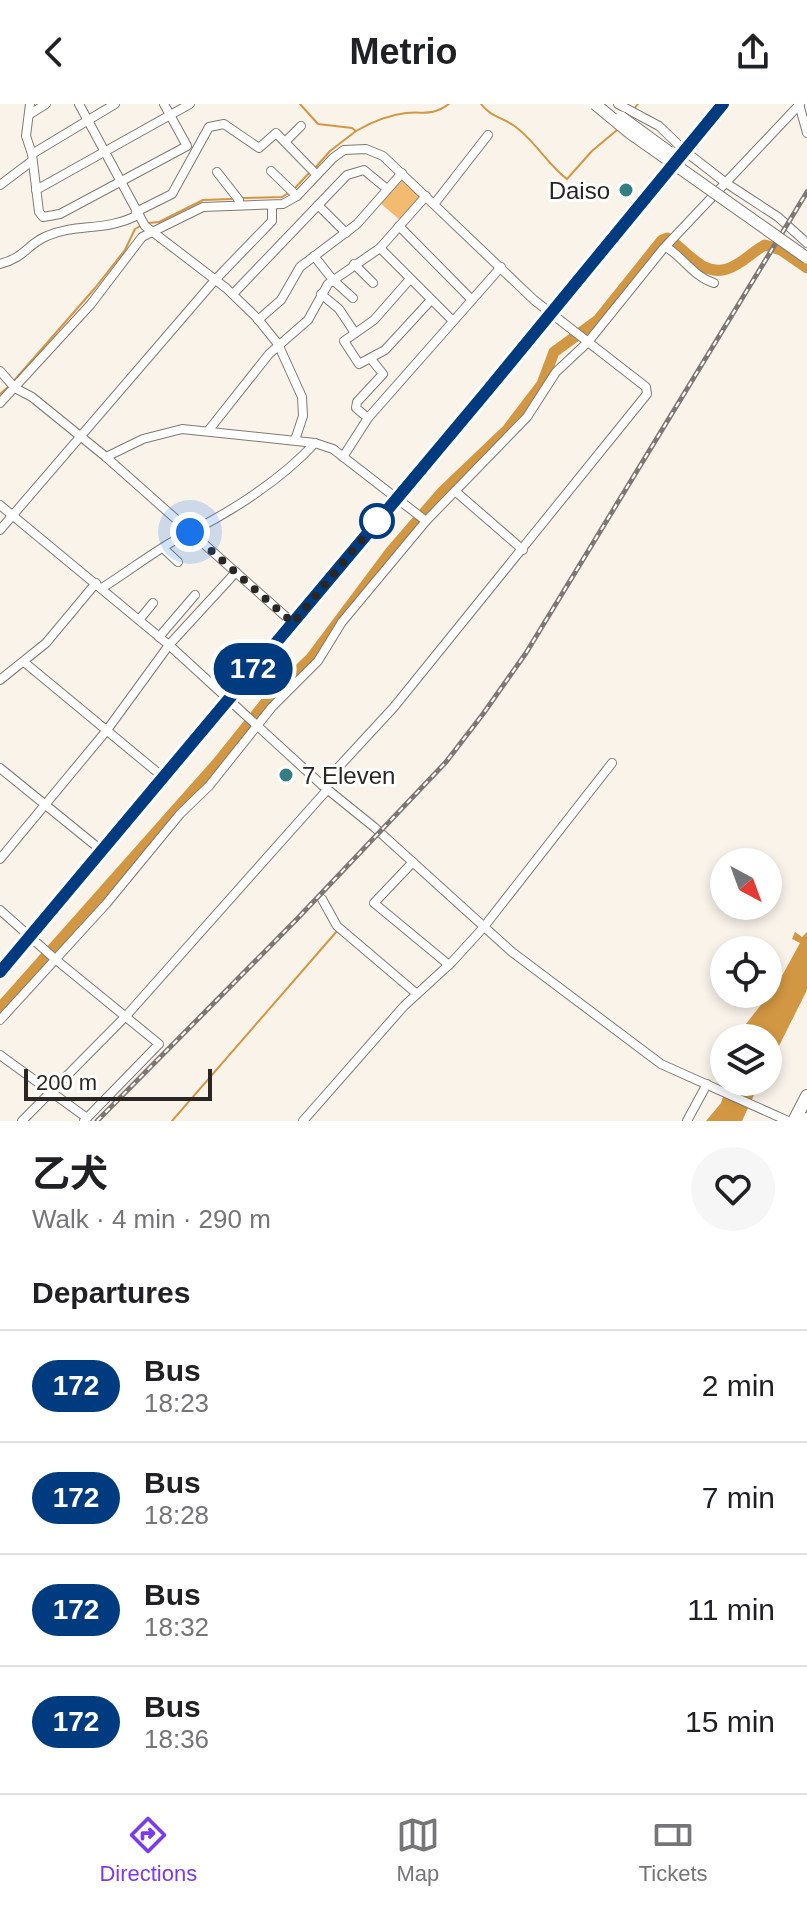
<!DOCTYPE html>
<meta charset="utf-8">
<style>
:root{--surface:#fff;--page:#f6f6f6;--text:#202124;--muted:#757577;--line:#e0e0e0;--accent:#7c3aed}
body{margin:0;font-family:Arial,"Noto Sans JP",sans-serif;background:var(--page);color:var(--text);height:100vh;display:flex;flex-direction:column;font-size:30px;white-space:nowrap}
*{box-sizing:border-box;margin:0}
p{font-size:26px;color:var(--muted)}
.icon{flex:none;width:44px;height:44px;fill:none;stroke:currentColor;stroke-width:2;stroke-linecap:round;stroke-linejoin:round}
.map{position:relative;height:1017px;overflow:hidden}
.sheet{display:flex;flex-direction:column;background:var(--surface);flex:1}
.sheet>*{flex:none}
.badge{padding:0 16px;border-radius:26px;font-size:28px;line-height:52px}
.needle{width:52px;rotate:139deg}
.buttons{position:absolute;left:710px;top:744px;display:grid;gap:16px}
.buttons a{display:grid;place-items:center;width:72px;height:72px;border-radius:50%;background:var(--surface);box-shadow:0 4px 12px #0003;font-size:40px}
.scale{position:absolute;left:24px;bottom:20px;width:188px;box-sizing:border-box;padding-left:8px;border:4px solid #292623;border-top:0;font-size:22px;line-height:28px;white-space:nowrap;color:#292623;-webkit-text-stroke:6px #fff;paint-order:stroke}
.you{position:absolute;width:40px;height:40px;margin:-20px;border:6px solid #fff;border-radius:50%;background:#1a73e8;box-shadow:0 0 0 12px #1a73e833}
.map>.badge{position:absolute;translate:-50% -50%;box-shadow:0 0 0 4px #fff}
h2{padding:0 32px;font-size:30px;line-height:72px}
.round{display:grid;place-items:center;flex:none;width:84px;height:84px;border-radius:42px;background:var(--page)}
.headline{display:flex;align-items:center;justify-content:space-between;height:136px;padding:0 32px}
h1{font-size:38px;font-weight:700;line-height:60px}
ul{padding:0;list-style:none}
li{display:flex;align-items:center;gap:24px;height:112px;padding:0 32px;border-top:2px solid var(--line)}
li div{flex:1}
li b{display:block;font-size:30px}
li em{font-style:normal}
li .badge{min-width:88px;font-weight:700;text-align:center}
header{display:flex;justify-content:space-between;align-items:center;height:104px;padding:0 32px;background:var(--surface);font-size:36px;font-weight:700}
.tab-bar{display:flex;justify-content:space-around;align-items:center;height:112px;border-top:2px solid var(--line);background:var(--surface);font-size:22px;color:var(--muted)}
.tab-bar a{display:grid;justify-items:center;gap:4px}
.tab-bar .current{color:var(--accent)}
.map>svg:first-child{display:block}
.green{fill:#f2bb70}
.water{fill:#d19742}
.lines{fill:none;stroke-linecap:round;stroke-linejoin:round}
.stream{stroke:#d19742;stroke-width:2}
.river{stroke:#d19742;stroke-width:11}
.minor-casing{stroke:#807972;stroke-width:10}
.major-casing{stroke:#807972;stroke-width:13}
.highway-casing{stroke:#807972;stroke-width:14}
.minor{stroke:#fff;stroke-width:8}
.major{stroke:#fff;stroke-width:11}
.highway{stroke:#fff;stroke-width:12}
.rail-casing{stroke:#7c7772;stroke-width:5}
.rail{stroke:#fff;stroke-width:2;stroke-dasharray:6;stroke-linecap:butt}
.major-bridge-casing{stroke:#807972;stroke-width:13;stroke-linecap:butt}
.major-bridge{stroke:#fff;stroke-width:11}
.line-casing{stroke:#fff;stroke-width:18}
.line{stroke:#003b80;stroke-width:12}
.walk{stroke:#292623;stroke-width:8;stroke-dasharray:0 14.4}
.poi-dot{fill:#347d83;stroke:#fff;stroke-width:3}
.stop-dot{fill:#fff;stroke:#003b80;stroke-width:4}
.labels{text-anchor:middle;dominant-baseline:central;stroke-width:6;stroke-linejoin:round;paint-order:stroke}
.poi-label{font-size:24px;fill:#292623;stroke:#fff;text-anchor:end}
</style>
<header><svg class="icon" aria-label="back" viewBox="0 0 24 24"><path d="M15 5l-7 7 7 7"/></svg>Metrio<svg class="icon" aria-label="share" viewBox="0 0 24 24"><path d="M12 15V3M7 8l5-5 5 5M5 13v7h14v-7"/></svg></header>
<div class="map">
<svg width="807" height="1017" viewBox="0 0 807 1017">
<rect width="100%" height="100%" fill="#faf3ea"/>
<!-- green -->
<path class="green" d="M400,74L420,92L400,116L379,98Z"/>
<!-- water -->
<g class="water">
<path d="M795,828L802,833L807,828V886L768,964V934H735L778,879L800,839L792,835Z"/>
<path d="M728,978H760L742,1017H706L721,999Z"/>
</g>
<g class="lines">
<!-- stream -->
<g class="stream">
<path d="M300,0L318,20L352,24L356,27C370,19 389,11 406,9C424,7 431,13 449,0"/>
<path d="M481,0C490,12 501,13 513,21C534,35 547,60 567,75L592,47L617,26"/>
<path d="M634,5L638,0"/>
<path d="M315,64L330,47L356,27"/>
<path d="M295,84L310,68"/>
<path d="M242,94L282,93L290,88"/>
<path d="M148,119L159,118L203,96L232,95"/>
<path d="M12,279L95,184L125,146L135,125L142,121"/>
<path d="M0,290L8,283"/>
<path d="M172,1017L337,827"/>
</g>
<!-- river -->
<path class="river" d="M0,904L219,657L266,598L311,554L391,447L442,388L507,326L542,280L554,248L598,216L662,136L667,134C686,145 702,173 727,165C741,161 753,147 765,141L781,146L807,164"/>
<!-- minor casing -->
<g class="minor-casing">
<g id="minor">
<path d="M30,0L26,32L32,50L39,108L43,113L60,110L187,42L164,0"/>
<path d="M79,0L145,122L226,184L257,214L278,240L302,293L303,312L295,336"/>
<path d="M618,0L659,22L686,48L726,79L778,113L807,139"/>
<path d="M799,0L807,29"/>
<path d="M30,10L46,0"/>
<path d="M285,38L301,22"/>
<path d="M32,50L115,0"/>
<path d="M271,67L297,92"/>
<path d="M217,68L239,96L240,101"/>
<path d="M0,81L32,57"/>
<path d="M36,86L190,0"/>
<path d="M435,99L488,31"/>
<path d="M318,101L346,129"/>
<path d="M136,108L172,90L209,23L224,20L259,44L276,29L317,71"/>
<path d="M399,122L472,196"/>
<path d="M666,143C684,154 694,173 714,179"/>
<path d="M380,144L453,217"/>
<path d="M314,152L333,176L353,194"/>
<path d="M0,160C26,153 27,140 47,132C77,119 105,128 138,111"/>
<path d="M354,160L373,179"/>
<path d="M410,175L374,216L344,237L359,260L385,246L431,196"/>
<path d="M233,190L347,71L364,66L387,85"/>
<path d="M321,190L339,205L355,229"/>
<path d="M258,216L281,196L300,163L357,120L402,69"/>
<path d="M0,267L15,284L32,293L106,353L293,519"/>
<path d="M0,299L91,200L142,133L203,103L283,100L297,92L333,54L344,46L366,45L383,52L534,196L646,283L647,290L394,603L322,681"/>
<path d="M368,314L356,304L357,298L383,270L371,255"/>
<path d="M208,327L269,250L308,216L328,180L380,144L426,92"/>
<path d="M106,353L143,335L182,325L315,339L333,345L426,417"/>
<path d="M343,353L368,314L501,163"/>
<path d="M455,387L523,446"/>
<path d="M0,401L169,541L322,681L374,723L512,848L661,960L788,1017"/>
<path d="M0,426L215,176L272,117V101"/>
<path d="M164,445L178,458"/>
<path d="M102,484C131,466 159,443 190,428C233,407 283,374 315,339"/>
<path d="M139,516L153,499"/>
<path d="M159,533L195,491"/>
<path d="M24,558L163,673"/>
<path d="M0,576L46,539L96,479"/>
<path d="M0,664L101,746"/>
<path d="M0,755L107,626L169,541L236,468"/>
<path d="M413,758L374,799L449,861"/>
<path d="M322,795L337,822L417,890"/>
<path d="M0,806L55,855L159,940L84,1017"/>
<path d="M0,916L106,800L180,710L209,682L272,603L318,557L342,518L426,417L527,313L556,268L588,238L663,145L800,0"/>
<path d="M0,951L87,1014"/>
<path d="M22,1017L126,912L327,686"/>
<path d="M303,1017L404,902L452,858L483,824L612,659"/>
<path d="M687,1017L707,980"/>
</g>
</g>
<!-- major casing -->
<g class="major-casing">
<path id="major" d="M0,868L487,287L723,0"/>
</g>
<!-- highway casing -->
<g class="highway-casing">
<g id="highway">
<path d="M794,1017L807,992"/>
<path d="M806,1017L807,1015"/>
</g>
</g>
<!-- minor -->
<use href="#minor" class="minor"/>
<!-- major -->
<use href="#major" class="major"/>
<!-- highway -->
<use href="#highway" class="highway"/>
<!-- rail casing -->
<g class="rail-casing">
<path id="rail" d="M97,1017L297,815L446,658L483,610L526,549L807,88"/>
</g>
<!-- rail -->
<use href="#rail" class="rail"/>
<!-- major-bridge casing -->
<g class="major-bridge-casing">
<g id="major-bridge">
<path d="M595,0L630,29L807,154"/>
<path d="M621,13L669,48"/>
</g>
</g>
<!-- major-bridge -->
<use href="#major-bridge" class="major-bridge"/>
</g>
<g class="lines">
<!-- line casing -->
<g class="line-casing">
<path id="line" d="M0,868L487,287L723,0"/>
</g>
<!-- line -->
<use href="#line" class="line"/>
<!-- walk -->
<path class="walk" d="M190,428L293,519L379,415L377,417"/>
</g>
<!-- markers -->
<g class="poi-dot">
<circle cx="626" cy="86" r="8"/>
<circle cx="286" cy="671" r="8"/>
</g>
<circle class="stop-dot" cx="377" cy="417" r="16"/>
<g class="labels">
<!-- poi labels -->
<g class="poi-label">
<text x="610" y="86">Daiso</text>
<text x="302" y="671" text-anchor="start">7 Eleven</text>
</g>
</g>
</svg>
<div class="buttons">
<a><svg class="needle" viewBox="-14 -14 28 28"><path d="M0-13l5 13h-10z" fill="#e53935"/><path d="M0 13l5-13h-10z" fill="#757577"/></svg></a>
<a><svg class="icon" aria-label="locate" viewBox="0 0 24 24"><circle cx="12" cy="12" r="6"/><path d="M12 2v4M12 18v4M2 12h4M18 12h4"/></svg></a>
<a><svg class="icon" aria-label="layers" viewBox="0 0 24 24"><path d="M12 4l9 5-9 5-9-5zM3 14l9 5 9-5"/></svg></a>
</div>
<div class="scale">200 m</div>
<div class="you" style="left:190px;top:428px"></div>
<b class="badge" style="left:253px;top:565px;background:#003b80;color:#fff">172</b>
</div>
<section class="sheet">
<div class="headline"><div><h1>乙犬</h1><p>Walk · 4 min · 290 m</p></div><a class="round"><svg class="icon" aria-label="heart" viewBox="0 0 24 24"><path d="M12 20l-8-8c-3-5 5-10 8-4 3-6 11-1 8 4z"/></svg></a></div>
<h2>Departures</h2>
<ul>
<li><span class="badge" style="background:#003b80;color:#fff">172</span><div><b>Bus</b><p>18:23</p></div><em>2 min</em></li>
<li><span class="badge" style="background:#003b80;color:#fff">172</span><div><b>Bus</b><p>18:28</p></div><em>7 min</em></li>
<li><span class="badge" style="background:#003b80;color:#fff">172</span><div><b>Bus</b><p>18:32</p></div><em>11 min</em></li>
<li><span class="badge" style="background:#003b80;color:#fff">172</span><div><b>Bus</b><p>18:36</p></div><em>15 min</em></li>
</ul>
</section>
<nav class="tab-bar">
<a class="current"><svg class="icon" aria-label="directions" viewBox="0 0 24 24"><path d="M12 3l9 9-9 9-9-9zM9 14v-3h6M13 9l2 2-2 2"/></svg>Directions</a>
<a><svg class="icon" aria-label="map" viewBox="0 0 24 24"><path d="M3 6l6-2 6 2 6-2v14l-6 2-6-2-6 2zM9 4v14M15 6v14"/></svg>Map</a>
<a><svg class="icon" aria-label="tickets" viewBox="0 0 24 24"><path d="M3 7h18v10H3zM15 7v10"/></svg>Tickets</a>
</nav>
